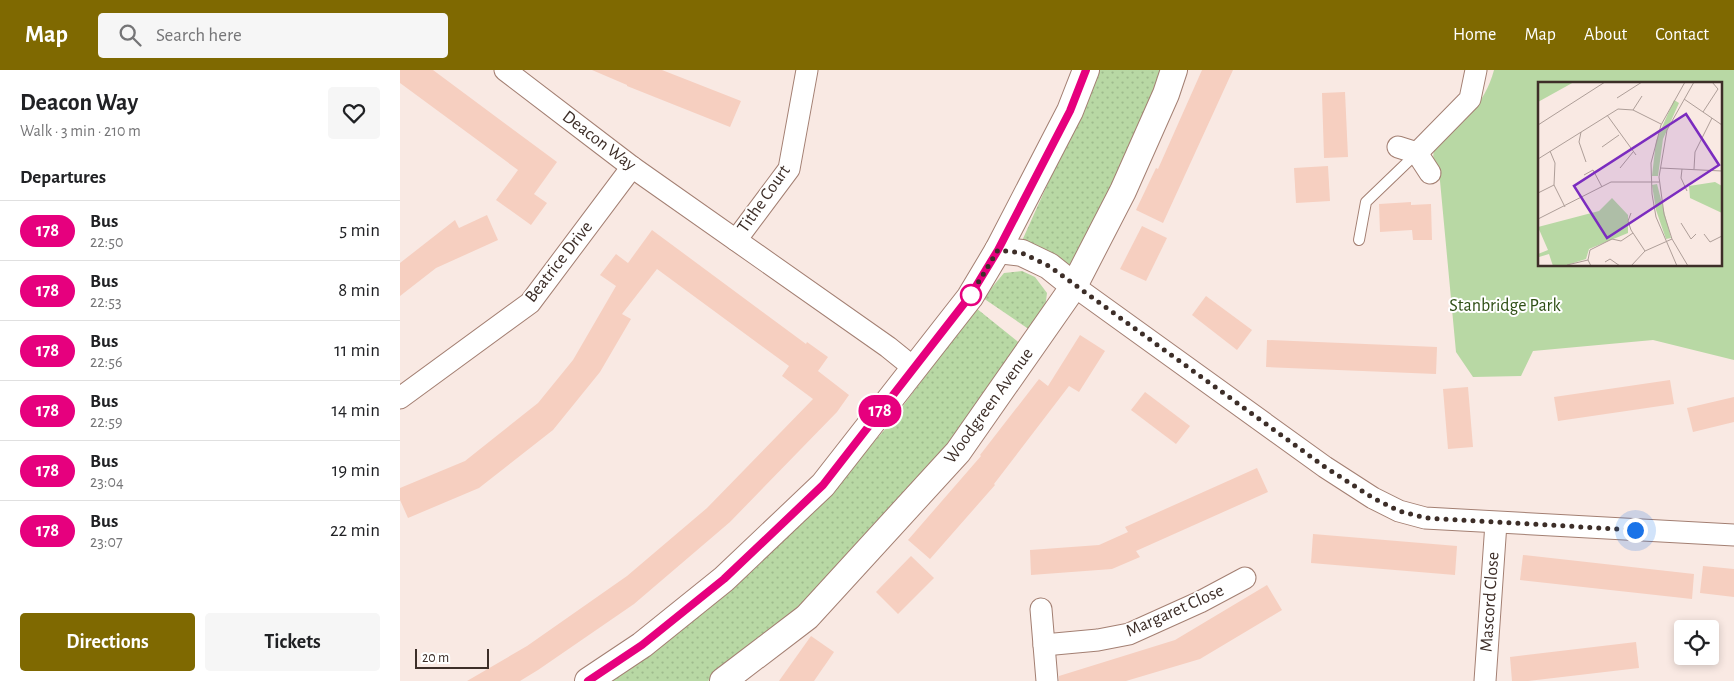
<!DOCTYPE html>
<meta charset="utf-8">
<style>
:root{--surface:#fff;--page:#f6f6f6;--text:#202124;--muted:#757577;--line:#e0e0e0;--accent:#7f6901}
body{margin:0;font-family:"Alegreya Sans",sans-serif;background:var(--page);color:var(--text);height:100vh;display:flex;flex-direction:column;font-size:19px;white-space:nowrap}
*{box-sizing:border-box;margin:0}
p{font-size:16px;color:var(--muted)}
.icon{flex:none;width:28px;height:28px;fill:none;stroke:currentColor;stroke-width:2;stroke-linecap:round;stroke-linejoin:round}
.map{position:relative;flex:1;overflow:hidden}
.side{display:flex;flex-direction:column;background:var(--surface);width:400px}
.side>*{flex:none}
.badge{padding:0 10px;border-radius:16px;font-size:18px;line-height:32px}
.buttons{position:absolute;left:1274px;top:550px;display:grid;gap:10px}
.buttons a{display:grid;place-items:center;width:45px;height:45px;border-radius:5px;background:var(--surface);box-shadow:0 2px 8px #0003;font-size:25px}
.scale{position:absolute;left:15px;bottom:12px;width:74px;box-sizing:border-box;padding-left:5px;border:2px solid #3d2e28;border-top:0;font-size:14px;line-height:18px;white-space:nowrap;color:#3d2e28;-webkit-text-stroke:4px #fff;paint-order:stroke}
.you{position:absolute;width:25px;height:25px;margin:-12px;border:4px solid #fff;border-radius:50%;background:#1a73e8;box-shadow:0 0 0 8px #1a73e833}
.map>.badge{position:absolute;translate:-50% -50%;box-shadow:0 0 0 2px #fff}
h2{padding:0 20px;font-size:19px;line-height:45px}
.round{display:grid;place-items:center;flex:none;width:52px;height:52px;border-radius:5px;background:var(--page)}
.headline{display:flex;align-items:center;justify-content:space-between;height:85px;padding:0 20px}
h1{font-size:24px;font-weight:700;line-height:38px}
.button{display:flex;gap:10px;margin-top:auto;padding:10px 20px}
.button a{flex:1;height:58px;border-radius:5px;background:var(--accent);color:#fff;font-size:20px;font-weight:700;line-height:58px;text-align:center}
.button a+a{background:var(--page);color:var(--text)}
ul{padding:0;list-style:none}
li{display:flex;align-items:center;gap:15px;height:60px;padding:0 20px;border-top:1px solid var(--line)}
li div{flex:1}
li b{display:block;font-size:19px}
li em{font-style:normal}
li .badge{min-width:55px;font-weight:700;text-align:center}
header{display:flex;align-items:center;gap:30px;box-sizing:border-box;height:70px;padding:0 25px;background:var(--accent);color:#fff}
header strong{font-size:24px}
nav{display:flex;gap:28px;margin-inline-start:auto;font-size:18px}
.search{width:350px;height:45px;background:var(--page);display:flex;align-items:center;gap:12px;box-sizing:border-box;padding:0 18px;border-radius:5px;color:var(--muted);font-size:19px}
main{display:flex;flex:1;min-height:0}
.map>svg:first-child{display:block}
.grass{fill:url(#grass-dots)}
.green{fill:#b8d8a4;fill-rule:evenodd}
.building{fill:#f6cfc0}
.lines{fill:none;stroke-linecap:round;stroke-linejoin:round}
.service-casing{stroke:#a37f72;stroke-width:12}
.minor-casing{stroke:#a37f72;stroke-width:23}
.tertiary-casing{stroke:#a37f72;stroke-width:28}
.service{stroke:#fff;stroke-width:10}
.minor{stroke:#fff;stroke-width:21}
.tertiary{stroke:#fff;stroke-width:26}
.line-casing{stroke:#fff;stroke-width:11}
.line{stroke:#e6007e;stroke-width:8}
.walk{stroke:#3d2e28;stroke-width:5;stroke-dasharray:0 9}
.stop-dot{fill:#fff;stroke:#e6007e;stroke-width:2.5}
.labels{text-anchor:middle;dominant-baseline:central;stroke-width:4;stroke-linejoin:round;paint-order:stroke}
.street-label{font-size:18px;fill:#3d2e28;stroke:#fff}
.park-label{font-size:18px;fill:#2f4f15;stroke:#fff}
.inset-road{fill:none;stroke:#ae9e98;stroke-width:1}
.view{fill:#7b2cbf;fill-opacity:0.15;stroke:#7b2cbf;stroke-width:2.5}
.inset-edge{fill:none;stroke:#3d2e28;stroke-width:2.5}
</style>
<header>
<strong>Map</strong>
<div class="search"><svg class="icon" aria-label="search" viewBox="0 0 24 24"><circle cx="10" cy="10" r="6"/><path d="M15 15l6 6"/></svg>Search here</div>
<nav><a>Home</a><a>Map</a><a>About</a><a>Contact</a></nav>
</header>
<main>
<section class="side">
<div class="headline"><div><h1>Deacon Way</h1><p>Walk · 3 min · 210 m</p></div><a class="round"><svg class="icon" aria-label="heart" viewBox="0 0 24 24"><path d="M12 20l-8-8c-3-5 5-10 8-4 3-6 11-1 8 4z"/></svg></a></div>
<h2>Departures</h2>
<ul>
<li><span class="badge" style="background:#e6007e;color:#fff">178</span><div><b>Bus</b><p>22:50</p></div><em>5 min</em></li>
<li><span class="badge" style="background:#e6007e;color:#fff">178</span><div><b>Bus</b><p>22:53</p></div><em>8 min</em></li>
<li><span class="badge" style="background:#e6007e;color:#fff">178</span><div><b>Bus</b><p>22:56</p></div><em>11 min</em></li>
<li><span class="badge" style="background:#e6007e;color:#fff">178</span><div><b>Bus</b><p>22:59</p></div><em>14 min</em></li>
<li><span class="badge" style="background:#e6007e;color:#fff">178</span><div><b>Bus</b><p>23:04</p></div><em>19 min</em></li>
<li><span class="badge" style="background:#e6007e;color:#fff">178</span><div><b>Bus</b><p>23:07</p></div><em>22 min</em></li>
</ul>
<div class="button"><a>Directions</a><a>Tickets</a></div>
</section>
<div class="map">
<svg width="1334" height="611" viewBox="0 0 1334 611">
<defs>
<pattern id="grass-dots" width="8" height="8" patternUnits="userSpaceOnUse" patternTransform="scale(1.25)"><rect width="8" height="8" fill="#b8d8a4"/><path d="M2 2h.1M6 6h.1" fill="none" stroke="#9fba8d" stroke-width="1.8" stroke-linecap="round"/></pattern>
</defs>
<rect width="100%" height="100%" fill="#f9e9e3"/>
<!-- grass -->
<g class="grass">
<path d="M699,0H764L716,111L672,200L648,181L621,173Z"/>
<path d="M622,201L635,207L647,223L645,238L630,260L583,228L604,203Z"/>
<path d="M576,238L622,275L553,369L398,539L363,568L308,611H212L413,441L488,356Z"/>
</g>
<!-- green -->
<path class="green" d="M1094,0H1334V290L1253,270L1133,281L1121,306L1073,307L1056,282L1040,111L1033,90L1034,76C1061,57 1085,34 1094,0ZM1139,14H1320V195H1139Z"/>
<!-- building -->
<g class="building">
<path d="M0,0H33L157,92L134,124L147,133L131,155L96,130L118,100L0,13Z"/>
<path d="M192,0H262L341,31L330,57L227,16V15Z"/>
<path d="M802,0H833L763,153L736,140L756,98L758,99Z"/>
<path d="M945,22L948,87L924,88L922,23Z"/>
<path d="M928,96L930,131L896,133L894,98Z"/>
<path d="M1011,132V135L1031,134L1032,170H1013L1012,160L980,162L979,134Z"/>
<path d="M87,145L98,170L36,198L0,226V193L55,150L59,158Z"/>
<path d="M742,156L767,168L746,211L720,199Z"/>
<path d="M252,160L406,274L407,272L428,287L418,301L449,325L437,342L330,452L234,534L138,600L120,611H67L127,576L227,506L307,438L413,329L382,306L389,296L257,199L222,244L231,249L200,302L153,360L79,418L8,448L0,430V418L65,391L138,333L173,290L216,216L200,205L216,184L228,193Z"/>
<path d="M806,226L852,260L837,280L792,245Z"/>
<path d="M680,265L705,281L679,322L669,316L594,414L595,415L530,489L508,470L581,386L580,385L639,309L648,316Z"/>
<path d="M867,270L1037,277L1036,304L866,297Z"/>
<path d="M1270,310L1274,334L1158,351L1154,327Z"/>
<path d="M1068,317L1073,377L1048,379L1043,319Z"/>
<path d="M745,322L790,356L776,374L731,340Z"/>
<path d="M1334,327V352L1293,362L1287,338Z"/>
<path d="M857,398L868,422L736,481L740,487L712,499L631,505L630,480L699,475L728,462L725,457Z"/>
<path d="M913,464L1057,476L1055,505L911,493Z"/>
<path d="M1123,485L1294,504L1292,529L1120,510Z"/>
<path d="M511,486L534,508L498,544L476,522Z"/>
<path d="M1303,496L1334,499V527L1300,523Z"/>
<path d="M867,515L882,540L800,589L726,611H659V606L775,570Z"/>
<path d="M411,566L434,582L414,611H379Z"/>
<path d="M1236,572L1239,598L1128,611H1112L1110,587Z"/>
</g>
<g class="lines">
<!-- service casing -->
<g class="service-casing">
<path id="service" d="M959,170L966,132L1017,83"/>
</g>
<!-- minor casing -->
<g class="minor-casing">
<g id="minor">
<path d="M105,0L232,97L488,277L514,298"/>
<path d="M998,77L1017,83L1070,29L1076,0"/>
<path d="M1017,83L1030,103"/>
<path d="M336,170L389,99L407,0"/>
<path d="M674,216L925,397L973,428L999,441L1025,448L1334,465"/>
<path d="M0,328L130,233L232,97"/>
<path d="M641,539L647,611"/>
<path d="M644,575L698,570L729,564L800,532L845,508"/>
<path d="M1085,611L1096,453"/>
</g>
</g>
<!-- tertiary casing -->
<g class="tertiary-casing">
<g id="tertiary">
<path d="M598,180L622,183L649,196L674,216"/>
<path d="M188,611L242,575L324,509L423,415L570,227L598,180L670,41L686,0"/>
<path d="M323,611L407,547L558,382L674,216L723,121L766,24L774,0"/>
</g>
</g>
<!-- service -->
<use href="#service" class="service"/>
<!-- minor -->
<use href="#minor" class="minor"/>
<!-- tertiary -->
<use href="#tertiary" class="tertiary"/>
</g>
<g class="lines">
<!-- line casing -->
<g class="line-casing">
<path id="line" d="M188,611L242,575L324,509L423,415L570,226L598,180L670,41L686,0"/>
</g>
<!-- line -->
<use href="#line" class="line"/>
<!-- walk -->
<path class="walk" d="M571,225L570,226L598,180L622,183L649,196L925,397L973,428L999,441L1026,448L1235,460"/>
</g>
<!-- markers -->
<circle class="stop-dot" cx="571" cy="225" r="10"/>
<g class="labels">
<!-- street labels -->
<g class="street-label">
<text transform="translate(199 71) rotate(37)">Deacon Way</text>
<text transform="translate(364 129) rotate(-55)">Tithe Court</text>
<text transform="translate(159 192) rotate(-52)">Beatrice Drive</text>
<text transform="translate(589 336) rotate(-54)">Woodgreen Avenue</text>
<text transform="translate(1090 532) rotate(-86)">Mascord Close</text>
<text transform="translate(775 541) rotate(-24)">Margaret Close</text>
</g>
<!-- park labels -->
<g class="park-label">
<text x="1105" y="236">Stanbridge Park</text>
</g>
</g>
<!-- overview -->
<g transform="translate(1138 12)">
<rect width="184" height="184" fill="#f9e9e3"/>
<path d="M136,18L141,21L125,57L120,94H114L118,59ZM119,102L133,156L128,157L118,128L114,103Z" fill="#b8d8a4"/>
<path d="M0,0H36L0,20ZM177,100L184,104V131L152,116L151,104ZM74,116L90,133V151L51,167L48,177L26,184H15L11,172L1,175L0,172L10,168L0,145L61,129Z" fill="#b8d8a4"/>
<path class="inset-road" d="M79,16L104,0M146,17L184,43M95,28L104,14M165,30L180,7L174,0M69,33L98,73M0,43L67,0M43,50L41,60L48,80M64,65L81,53M12,69L17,81L16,103L27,125M0,77L80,27L95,28L123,42M82,86L95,70M122,86L184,89M144,87L143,96L149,109M156,87L157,70L174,36M46,93L55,88L64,105M0,111L16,103M93,131L90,139L93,148L107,169M0,137L73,100H121M143,141L153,157L158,152M166,152L172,160L184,154M50,178L52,168L74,157L83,159L95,151M67,180L72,177L82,184M29,183L50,178L53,184M93,184L107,169L134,157M139,184L118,135L114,112L113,81L123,43L147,0M150,184L134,157L126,132L121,95L129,48L156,0"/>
<path class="view" d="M148,32L181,83L69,156L36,104Z"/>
<rect width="184" height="184" class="inset-edge"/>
</g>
</svg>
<div class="buttons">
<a><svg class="icon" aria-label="locate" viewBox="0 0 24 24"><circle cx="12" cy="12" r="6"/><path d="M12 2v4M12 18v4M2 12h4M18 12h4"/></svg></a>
</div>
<div class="scale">20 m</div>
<div class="you" style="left:1235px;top:460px"></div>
<b class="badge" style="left:480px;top:341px;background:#e6007e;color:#fff">178</b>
</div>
</main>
